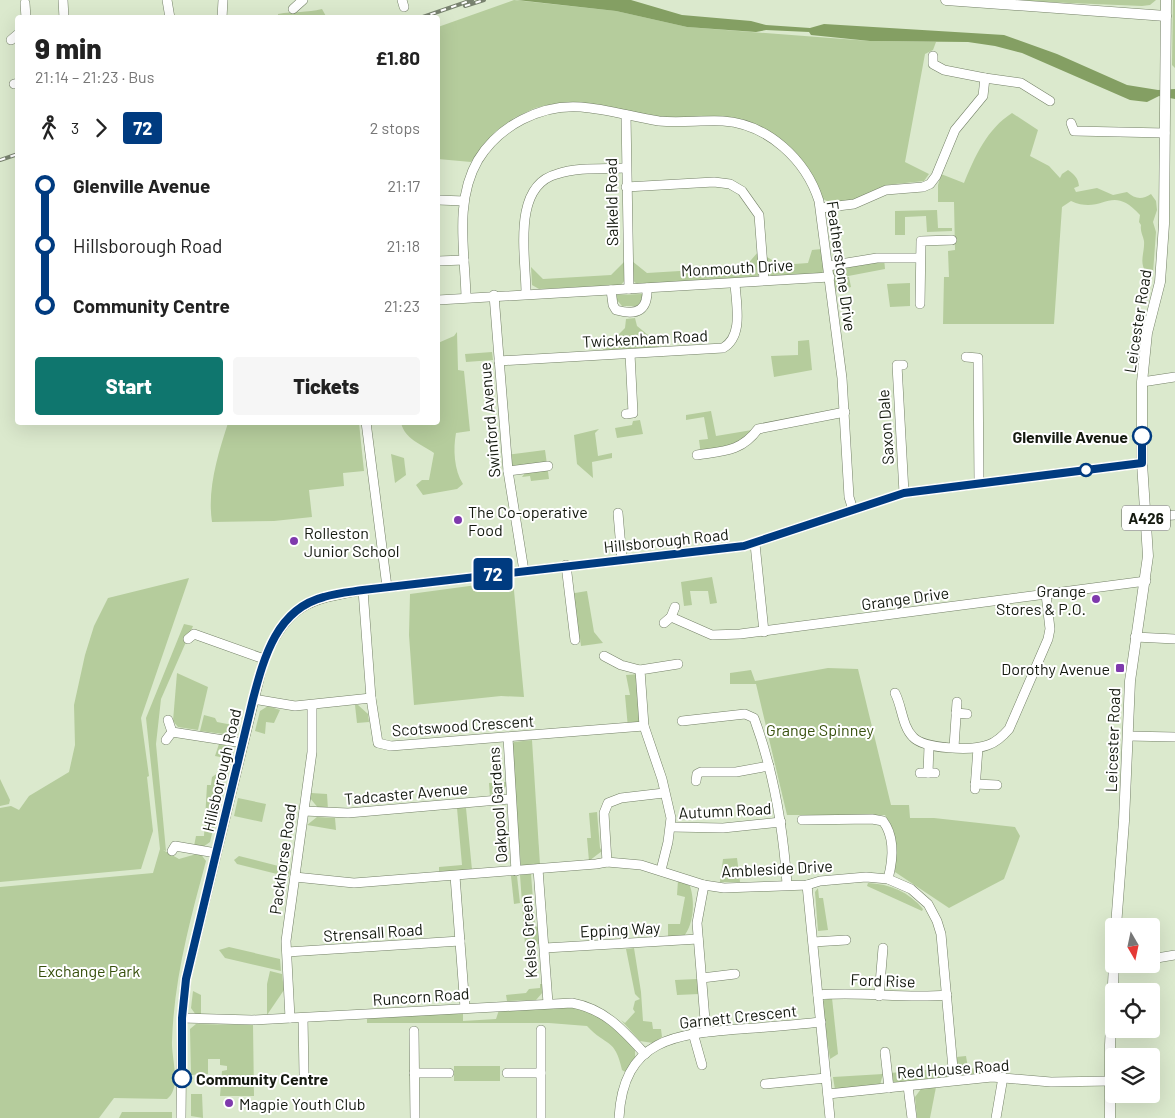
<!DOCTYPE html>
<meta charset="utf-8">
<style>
:root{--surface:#fff;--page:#f6f6f6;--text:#222;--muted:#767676;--accent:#0f766e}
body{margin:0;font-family:Barlow,sans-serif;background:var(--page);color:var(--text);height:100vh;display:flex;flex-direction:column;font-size:19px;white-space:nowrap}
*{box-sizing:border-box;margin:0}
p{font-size:16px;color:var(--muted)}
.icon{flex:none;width:28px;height:28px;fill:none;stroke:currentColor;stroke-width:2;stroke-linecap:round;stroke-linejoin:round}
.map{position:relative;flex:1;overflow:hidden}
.panel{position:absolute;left:15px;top:15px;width:425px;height:410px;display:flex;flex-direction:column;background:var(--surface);border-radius:5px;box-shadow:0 5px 20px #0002}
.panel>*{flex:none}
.badge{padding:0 10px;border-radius:4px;font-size:18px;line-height:32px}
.needle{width:32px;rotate:171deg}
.buttons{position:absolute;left:1105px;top:918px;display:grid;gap:10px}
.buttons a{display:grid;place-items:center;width:55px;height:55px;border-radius:5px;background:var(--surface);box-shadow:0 5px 20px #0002;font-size:25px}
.map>.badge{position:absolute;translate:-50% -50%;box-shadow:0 0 0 2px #fff}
.legs{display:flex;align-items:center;gap:8px;height:55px;padding:0 20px;font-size:16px}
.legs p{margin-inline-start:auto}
.summary{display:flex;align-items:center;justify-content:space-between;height:85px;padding:0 20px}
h1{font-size:28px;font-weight:800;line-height:38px}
.button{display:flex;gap:10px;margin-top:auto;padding:10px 20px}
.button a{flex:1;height:58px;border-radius:5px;background:var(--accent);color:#fff;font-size:20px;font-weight:800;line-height:58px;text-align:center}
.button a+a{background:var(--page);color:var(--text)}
ul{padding:0 20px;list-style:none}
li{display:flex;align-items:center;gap:18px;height:60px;font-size:19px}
li i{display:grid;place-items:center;width:8px;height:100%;margin:0 6px;background:currentColor}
li i::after{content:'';width:12px;height:12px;margin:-6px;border:4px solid;border-radius:50%;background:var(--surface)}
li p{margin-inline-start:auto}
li:first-child i{background:linear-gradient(#0000 50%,currentColor 0)}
li:last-child i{background:linear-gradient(currentColor 50%,#0000 0)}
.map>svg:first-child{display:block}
.green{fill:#b5cc9c}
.water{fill:#849f63}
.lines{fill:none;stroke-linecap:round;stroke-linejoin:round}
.minor-casing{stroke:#748067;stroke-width:10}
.major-casing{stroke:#748067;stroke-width:11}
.minor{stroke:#fff;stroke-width:9}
.major{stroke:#fff;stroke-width:10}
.rail-casing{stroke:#78826f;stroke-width:4}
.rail{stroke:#fff;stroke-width:2;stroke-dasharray:5.5;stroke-linecap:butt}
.line-1-casing{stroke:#fff;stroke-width:11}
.line-1{stroke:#003b80;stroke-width:8}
.stop-1-dot{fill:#fff;stroke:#003b80;stroke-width:2.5}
.poi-dot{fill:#7f3aad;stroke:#fff;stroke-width:2}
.labels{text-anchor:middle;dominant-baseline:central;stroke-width:4;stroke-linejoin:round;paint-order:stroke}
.shield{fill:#fff;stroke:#5a5e57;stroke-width:1}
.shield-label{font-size:15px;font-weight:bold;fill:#14190f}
.street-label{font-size:16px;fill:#14190f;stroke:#fff}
.stop-label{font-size:16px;font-weight:bold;fill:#14190f;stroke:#fff;text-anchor:end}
.poi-label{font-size:16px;fill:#14190f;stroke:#fff;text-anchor:start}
.park-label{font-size:16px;fill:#37500d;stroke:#fff}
</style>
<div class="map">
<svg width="1175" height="1118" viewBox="0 0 1175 1118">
<rect width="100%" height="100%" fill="#dbe9cd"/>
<!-- green -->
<g class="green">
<path d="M514,0L616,11L687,27L870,41L936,42L933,50L925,54L905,162L929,174L924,181L886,185L853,200L831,203L823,199L809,169L782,142L750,124L670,119L576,102L554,104L535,108L514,118L495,132L471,162L438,159V27Z"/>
<path d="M996,0H1156L1150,5L1142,6Z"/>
<path d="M1173,0H1175V68L1172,65Z"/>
<path d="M322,9L327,18H278V14C294,11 307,13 322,9Z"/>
<path d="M1012,113L1038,130L1030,156L1049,166L1060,178L1062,174L1068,170C1075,175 1078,178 1079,186L1074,188L1076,192L1097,188L1113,195L1127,192C1135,199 1142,200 1151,194L1156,201L1157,210L1153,222L1156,232L1153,273H1147C1138,263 1145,253 1144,241C1143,235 1140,232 1141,225L1139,222L1140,215C1110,182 1104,216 1071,201L1062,207L1054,324H943L944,277H949L948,251L955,250L954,202H938V185L941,174L964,183C975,156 987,129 1012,113Z"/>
<path d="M937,210L938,228H952V231L927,232L926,216L905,217V235H895V211Z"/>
<path d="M822,249L824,270L821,274L772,276L767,272H761L756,278L637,284L632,280H625L621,285L539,289L532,285L531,267L543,279L611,275L624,262L632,261L647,273L745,267L758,252L781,265L808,263L812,250Z"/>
<path d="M884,258L885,269L843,277H849L851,287L834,292L828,266Z"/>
<path d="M910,283V306L890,307L887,284Z"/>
<path d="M642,294V303L637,306H622L617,300V295Z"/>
<path d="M635,318L637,326L653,339H658L659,348L603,351L602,342H611L625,328L626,319Z"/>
<path d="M457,332L458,370L464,371L470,431L456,433C453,449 454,470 463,484L457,489L423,495L416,485L422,480H429L434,453C421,444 405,439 401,423L438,422V343L454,336Z"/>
<path d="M809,340L812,370L774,377L771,356L798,355V341Z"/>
<path d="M492,352L493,360L466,362L465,354Z"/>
<path d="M711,411L716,436L758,429L750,441L701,455L699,440L708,439L704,417L686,420V415Z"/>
<path d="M640,420L643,434L617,438L615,428L632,425L633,421Z"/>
<path d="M228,423H359L364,471L343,473L344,486L309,490L312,517L274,521L212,522C207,489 218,454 228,423Z"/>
<path d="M599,429L595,433L598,456L612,453V458L592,462L593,478L577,464L574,435Z"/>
<path d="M545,450L549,479L531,481L530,476L522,477L528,469L508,471L507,455Z"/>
<path d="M391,454L404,458L406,475L395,483Z"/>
<path d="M712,577L717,603L710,604L708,591H690L692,605L684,606L681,582Z"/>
<path d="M189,578L141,718L149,776L147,777L153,831L141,869L0,882V808L11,806L19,810L29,796L69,772L75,745L74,705L85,655L94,626L108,598Z"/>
<path d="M513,580L524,697L501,696L414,705L409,635L410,594Z"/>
<path d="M587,591L594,632L603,643L581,646L580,639L575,640L569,594Z"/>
<path d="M184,624L193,626L161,699L156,744L166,851L163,850L179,859L200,853L206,861C190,920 174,979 172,1041C171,1057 182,1088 167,1099L114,1098L99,1118H0V887L153,873L160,849L146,718Z"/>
<path d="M828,668L858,669L891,805H909L910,818H934L1015,827L1020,836L1004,879L949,908L895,872L894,831L885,815H787L756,684H730V673L751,670L755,681Z"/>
<path d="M177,673L208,687L198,730L178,727L173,721Z"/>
<path d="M640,674L644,726L628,728L625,695H630L626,675Z"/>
<path d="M355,705H358L368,714L369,722L357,723Z"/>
<path d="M268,706L280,710L274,723L266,722L265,734L255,731L260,711Z"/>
<path d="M204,715L215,718L217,722L238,726L232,735L200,731Z"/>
<path d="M532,740L540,865L521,866L511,747L514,742Z"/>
<path d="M219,744L227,745L232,751L230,759L215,756Z"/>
<path d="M221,771L227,772L210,842L203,847L194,846L196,836H204L207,785H211L212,777Z"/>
<path d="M0,779L10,800L9,804L0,806Z"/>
<path d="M507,782V785L498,796L490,797L489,783Z"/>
<path d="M311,793L327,794L328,810L319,809L310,798Z"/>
<path d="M238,798L266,804L262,822L234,816Z"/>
<path d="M457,808H466L472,870L439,873V867L462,865Z"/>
<path d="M597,812L600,848L602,851L589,861L587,838H591L589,813Z"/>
<path d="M317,817L335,818L336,830L307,825Z"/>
<path d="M239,856L290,869L289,877L237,864L234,860Z"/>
<path d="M737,858L740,882H720L723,859Z"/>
<path d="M531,874L535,925L538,928L539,944L525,945L520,875Z"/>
<path d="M511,876H517L520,903L514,904Z"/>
<path d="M678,880L690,886C695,901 694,924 684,936L668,937V924H680L685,897L677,895Z"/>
<path d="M868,883C890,884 909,892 923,909L922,911L867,886Z"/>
<path d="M818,888L819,898H823L828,930L818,931L815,892Z"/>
<path d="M229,947L280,959L281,971L225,958L219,950Z"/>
<path d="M634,948L641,992L643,1021L652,1022L653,1029H661L662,1037L653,1043L640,1041L621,1020L625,1023L635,1012L633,1009L635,1001L640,999L635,994L626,949Z"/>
<path d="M270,971L282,974L284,990L267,1015V984Z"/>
<path d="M697,979L699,994L677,995L675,980Z"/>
<path d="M540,984H543V992L536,1000L507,1001L506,995L526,993L529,989L540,988Z"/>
<path d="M193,991L201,995V1015H196L191,1008Z"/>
<path d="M832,998L838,1054L830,1059L822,1004L824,1000Z"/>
<path d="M567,1006C597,1011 615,1028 635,1049V1058L625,1072L622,1070C615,1037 606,1047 587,1026L549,1023H367V1018L463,1013V1021L496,1019L499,1010Z"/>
<path d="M196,1024L253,1025L254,1096H220L222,1071L227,1070V1066L220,1065V1059H208V1074L191,1075L190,1029Z"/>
<path d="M966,1056L968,1068L983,1069V1075L961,1076L956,1057Z"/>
<rect x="454" y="1066" width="46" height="15"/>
<path d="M949,1068L947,1078L894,1083L890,1073Z"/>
<path d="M883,1074L880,1085L835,1090L833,1077Z"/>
<path d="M936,1087L930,1118H917L915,1097L921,1089Z"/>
<path d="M191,1094H202L203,1118L191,1116Z"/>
<path d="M122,1112H172V1118H119Z"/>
</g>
<!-- water -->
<path class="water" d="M517,0H631L682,15L751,21L766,25L810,28L824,24L1004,35L1057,54L1127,85L1158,90L1175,89V99L1159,96L1147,102L1130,100L1022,53L995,46L968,42L870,41L811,35L809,32L766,30L756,32L687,27L616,11Z"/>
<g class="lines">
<!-- minor casing -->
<g class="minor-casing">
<g id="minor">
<path d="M63,0L64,18"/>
<path d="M167,0L170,18"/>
<path d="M402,0L404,7"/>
<path d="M25,3L26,18"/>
<path d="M293,9L303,0"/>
<path d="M222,18L223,0"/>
<path d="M11,40L18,34"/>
<path d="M933,56V64L944,70L985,78"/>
<path d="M14,84L18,83"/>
<path d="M626,115L629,289"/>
<path d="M1071,123L1074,131L1165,133"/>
<path d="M626,187L714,182L730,184L742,191L759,215L764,280"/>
<path d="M438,200L464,201"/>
<path d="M821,208L854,204L886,190L923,187L930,184L936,176L955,130L983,96L985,78L1021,83L1050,101"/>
<path d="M438,261L464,260"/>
<path d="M828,266L877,258H920"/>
<path d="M611,290L613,305L616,310C638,316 648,310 647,288"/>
<path d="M526,293C526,258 511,186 557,174C578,167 603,169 625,168"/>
<path d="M494,295L508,471L524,571"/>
<path d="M466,297C465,252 454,201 478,160C499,126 540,104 581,107C607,109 633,117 659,121C680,123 702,120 723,121C768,124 806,160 819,201L842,378L849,497L853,510"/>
<path d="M438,300L830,277"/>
<path d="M920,304L921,241L952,240"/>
<path d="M966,357L978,358L979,484"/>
<path d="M499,361L723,348C744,336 736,304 735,283"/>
<path d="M903,365H897L904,493"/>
<path d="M1142,382L1175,377"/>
<path d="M626,414L633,413L630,354"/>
<path d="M366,422L387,587"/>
<path d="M697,455C723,451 741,452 758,429L845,412"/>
<path d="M508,471L548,466"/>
<path d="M618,513L622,560"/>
<path d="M1146,517L1175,515"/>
<path d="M755,544L764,632"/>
<path d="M566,565L575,640"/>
<path d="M363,590L371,698L378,743L391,746L644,726"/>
<path d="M671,617L675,607"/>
<path d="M664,623L671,617L712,635L740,634L1146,581"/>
<path d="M1135,637L1175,639"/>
<path d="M188,639L194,634L264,659"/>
<path d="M604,656L621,665L640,670"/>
<path d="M895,693C902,706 902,726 913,737C924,749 972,751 988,745C997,742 1003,736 1009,729L1048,639L1050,629L1046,594"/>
<path d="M253,699L295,706L371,698"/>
<path d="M956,713L967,714"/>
<path d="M168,720L172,732"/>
<path d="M682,721L745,714L754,718C774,772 783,827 787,884"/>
<path d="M1128,736L1175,737"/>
<path d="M508,738L516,871"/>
<path d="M166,740L172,732L243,743"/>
<path d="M954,747L957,702"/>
<path d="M920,773H935"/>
<path d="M928,773L929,746"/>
<path d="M696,781L697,774L701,772H736L769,766"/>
<path d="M975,784L997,785"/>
<path d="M975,789L978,748"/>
<path d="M304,811L348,813L511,799"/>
<path d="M802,820L872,819L883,821C895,837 893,860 888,879"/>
<path d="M671,827L723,828L781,822"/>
<path d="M172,851L175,846L216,853"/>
<path d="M607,862L604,813L608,803L621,798L664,793"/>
<path d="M538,869L548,1003"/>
<path d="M661,870L668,842L671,818L662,779L644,726L640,670L678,664"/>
<path d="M455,876L465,1008"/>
<path d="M295,877L354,883L596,864L607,862L641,865L704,885L724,888L807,885L820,881L866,877L888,879L911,889L928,904L937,921L941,934L954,1080"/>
<path d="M704,885L697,923L706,1032"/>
<path d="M807,885L830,1118"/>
<path d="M813,942L846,940"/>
<path d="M545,948L698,939"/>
<path d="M287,952L460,941"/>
<path d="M1151,959L1175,955"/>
<path d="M702,978L735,974"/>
<path d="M818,995C861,991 903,999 947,995"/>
<path d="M879,996L883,948"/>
<path d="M182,1018L252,1020L572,1003C605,1009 623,1030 645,1054"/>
<path d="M290,1018L286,941L312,752V705"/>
<path d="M303,1018L304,1074"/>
<path d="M541,1030V1118"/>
<path d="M414,1031L415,1118"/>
<path d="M693,1033L702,1065"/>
<path d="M885,1052L889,1088"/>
<path d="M414,1073H449"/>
<path d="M507,1073H541"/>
<path d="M765,1084L826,1078"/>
<path d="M908,1086L912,1118"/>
<path d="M828,1094L992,1077L1051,1082L1110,1081"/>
<path d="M181,1118L182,1018L186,979L264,659C290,604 306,600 363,590L744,546L904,493L1142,463"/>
<path d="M619,1118C623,1038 676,1034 741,1029C767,1027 794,1025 821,1022"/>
<path d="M996,1118L1003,1077"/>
</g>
</g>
<!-- major casing -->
<g class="major-casing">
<g id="major">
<path d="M946,0L1166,16"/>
<path d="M1116,926L1124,821L1130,681L1148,556L1142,463V382L1147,333L1160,282L1164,224L1166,0"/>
<path d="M1110,1118V1045L1114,964"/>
</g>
</g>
<!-- minor -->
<use href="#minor" class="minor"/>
<!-- major -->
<use href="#major" class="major"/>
<!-- rail casing -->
<g class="rail-casing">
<g id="rail">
<path d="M465,6L484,0"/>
<path d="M420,18L472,0"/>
<path d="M0,160L18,154"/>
</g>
</g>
<!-- rail -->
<use href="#rail" class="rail"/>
</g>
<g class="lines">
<!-- line-1 casing -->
<g class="line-1-casing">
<path id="line-1" d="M182,1078V1018L186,979L253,699C264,657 277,609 324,597C337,593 350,592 363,590L744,546L904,493L1142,463V436"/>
</g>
<!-- line-1 -->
<use href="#line-1" class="line-1"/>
</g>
<!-- markers -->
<g class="stop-1-dot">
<circle cx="1142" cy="436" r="9"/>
<circle cx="1086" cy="470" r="6"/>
<circle cx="182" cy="1078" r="9"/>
</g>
<g class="poi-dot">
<circle cx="458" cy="520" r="5"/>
<circle cx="294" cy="541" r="5"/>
<circle cx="1096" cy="599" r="5"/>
<rect x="1115" y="663" width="10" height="10" rx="2.5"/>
<circle cx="229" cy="1103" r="5"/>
</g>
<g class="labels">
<!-- shield labels -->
<rect class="shield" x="1122" y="505.5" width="48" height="25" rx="4"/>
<g class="shield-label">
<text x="1146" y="518">A426</text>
</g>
<!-- street labels -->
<g class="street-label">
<text transform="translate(611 202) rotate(-91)">Salkeld Road</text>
<text transform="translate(842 266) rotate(82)">Featherstone Drive</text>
<text transform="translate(737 267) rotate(-3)">Monmouth Drive</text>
<text transform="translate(1137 321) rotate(-81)">Leicester Road</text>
<text transform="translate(645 338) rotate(-3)">Twickenham Road</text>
<text transform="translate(489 420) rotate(-95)">Swinford Avenue</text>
<text transform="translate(885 427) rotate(-94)">Saxon Dale</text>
<text transform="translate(666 540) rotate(-6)">Hillsborough Road</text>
<text transform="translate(905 598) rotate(-8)">Grange Drive</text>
<text transform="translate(463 725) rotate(-4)">Scotswood Crescent</text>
<text transform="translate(1112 740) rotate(-88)">Leicester Road</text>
<text transform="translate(221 770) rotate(-77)">Hillsborough Road</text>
<text transform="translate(406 793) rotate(-5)">Tadcaster Avenue</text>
<text transform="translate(497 805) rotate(-94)">Oakpool Gardens</text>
<text transform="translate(725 810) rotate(-3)">Autumn Road</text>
<text transform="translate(282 859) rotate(-82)">Packhorse Road</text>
<text transform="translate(777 868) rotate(-3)">Ambleside Drive</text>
<text transform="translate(620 929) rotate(-3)">Epping Way</text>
<text transform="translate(373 932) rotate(-4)">Strensall Road</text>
<text transform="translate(528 937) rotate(-94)">Kelso Green</text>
<text transform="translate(883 980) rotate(2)">Ford Rise</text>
<text transform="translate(421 996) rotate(-4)">Runcorn Road</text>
<text transform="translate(738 1016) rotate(-6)">Garnett Crescent</text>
<text transform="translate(953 1068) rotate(-4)">Red House Road</text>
</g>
<!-- stop labels -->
<g class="stop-label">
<text x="1128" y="436">Glenville Avenue</text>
<text x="196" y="1078" text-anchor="start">Community Centre</text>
</g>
<!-- poi labels -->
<g class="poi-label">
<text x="468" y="511">The Co-operative<tspan x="468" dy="18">Food</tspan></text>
<text x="304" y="532">Rolleston<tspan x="304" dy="18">Junior School</tspan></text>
<text x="1086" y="590" text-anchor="end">Grange<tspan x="1086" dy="18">Stores &amp; P.O.</tspan></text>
<text x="1110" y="668" text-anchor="end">Dorothy Avenue</text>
<text x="239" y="1103">Magpie Youth Club</text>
</g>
<!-- park labels -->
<g class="park-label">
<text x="820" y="729">Grange Spinney</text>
<text x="89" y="970">Exchange Park</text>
</g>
</g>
</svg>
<div class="buttons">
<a><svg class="needle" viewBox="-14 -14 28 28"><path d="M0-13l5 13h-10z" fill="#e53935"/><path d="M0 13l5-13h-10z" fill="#767676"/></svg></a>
<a><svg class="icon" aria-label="locate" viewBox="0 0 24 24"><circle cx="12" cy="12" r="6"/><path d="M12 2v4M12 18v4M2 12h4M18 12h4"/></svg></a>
<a><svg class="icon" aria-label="layers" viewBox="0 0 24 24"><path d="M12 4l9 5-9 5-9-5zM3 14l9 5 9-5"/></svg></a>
</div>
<b class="badge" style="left:493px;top:574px;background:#003b80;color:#fff">72</b>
<section class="panel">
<div class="summary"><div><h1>9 min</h1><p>21:14 – 21:23 · Bus</p></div><b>£1.80</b></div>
<div class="legs"><svg class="icon" aria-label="walk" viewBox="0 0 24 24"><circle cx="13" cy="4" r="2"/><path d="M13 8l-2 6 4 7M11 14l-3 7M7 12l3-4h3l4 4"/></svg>3<svg class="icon" aria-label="forward" viewBox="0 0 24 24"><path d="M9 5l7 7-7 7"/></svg><b class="badge" style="background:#003b80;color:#fff">72</b><p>2 stops</p></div>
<ul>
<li><i style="color:#003b80"></i><b>Glenville Avenue</b><p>21:17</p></li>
<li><i style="color:#003b80"></i><span>Hillsborough Road</span><p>21:18</p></li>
<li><i style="color:#003b80"></i><b>Community Centre</b><p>21:23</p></li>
</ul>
<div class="button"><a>Start</a><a>Tickets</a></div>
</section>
</div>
